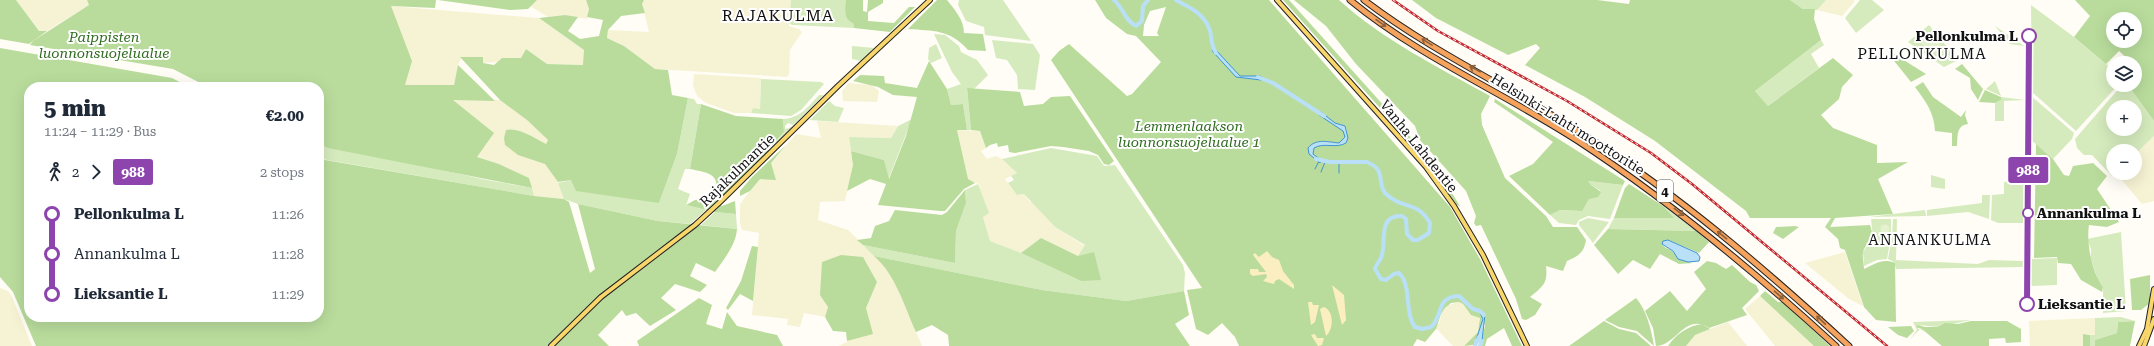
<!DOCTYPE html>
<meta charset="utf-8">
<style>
:root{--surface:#fff;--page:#f6f6f7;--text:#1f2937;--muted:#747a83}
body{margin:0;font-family:"Roboto Serif",serif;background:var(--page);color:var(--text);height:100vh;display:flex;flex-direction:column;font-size:15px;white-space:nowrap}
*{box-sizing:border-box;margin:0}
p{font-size:13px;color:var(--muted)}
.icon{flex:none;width:22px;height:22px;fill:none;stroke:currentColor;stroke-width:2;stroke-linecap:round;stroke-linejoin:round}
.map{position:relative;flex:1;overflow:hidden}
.side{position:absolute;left:24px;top:82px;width:300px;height:240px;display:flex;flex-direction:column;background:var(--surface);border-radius:16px;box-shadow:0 4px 16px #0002}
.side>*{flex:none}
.badge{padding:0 8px;border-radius:3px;font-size:14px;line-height:26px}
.controls{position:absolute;left:2106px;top:12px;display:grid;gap:8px}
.controls a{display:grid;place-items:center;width:36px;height:36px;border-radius:50%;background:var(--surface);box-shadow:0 4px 16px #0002;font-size:20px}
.map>.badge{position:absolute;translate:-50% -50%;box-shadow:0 0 0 2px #fff}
.legs{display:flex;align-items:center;gap:6px;height:44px;padding:0 20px;font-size:13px}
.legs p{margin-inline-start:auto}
.headline{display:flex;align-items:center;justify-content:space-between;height:68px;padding:0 20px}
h1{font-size:22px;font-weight:800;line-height:30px}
ul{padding:0 20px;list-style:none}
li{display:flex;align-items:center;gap:14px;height:40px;font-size:15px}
li i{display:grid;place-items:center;width:6px;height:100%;margin:0 5px;background:currentColor}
li i::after{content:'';width:10px;height:10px;margin:-5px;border:3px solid;border-radius:50%;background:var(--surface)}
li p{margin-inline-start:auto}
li:first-child i{background:linear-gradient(#0000 50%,currentColor 0)}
li:last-child i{background:linear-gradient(currentColor 50%,#0000 0)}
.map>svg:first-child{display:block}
.farmland{fill:#f6f3d4}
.green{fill:#d5ebbd;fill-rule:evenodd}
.forest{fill:#b9dc9c;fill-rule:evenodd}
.sand{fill:#fbeec1}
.pitch{fill:#e6f2cf}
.water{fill:#b9e0f7;stroke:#3f96cf}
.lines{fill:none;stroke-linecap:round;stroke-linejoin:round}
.stream{stroke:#3f96cf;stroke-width:1}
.river{stroke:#b9e0f7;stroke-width:4}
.major-casing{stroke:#222;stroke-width:6}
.highway-casing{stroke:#222;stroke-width:7}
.major{stroke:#f9d66b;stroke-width:4}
.highway{stroke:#f5a25d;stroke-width:5}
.rail-casing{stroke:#c4262e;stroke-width:2.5}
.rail{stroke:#fff;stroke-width:1;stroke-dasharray:3;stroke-linecap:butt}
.oneway{stroke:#8e613b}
.line-1-casing{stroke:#fff;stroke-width:9}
.line-1{stroke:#8e44ad;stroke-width:6}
.stop-1-dot{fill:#fff;stroke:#8e44ad;stroke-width:2}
.labels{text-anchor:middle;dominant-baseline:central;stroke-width:4;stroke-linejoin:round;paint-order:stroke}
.shield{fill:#fff;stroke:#585858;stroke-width:1}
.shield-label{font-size:13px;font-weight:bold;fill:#111}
.stop-label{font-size:14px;font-weight:bold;fill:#111;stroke:#fff;text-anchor:start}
.park-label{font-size:14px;font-style:italic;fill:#2f6b1f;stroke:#fff}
.street-label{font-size:14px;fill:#111;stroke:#fff}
.neighbourhood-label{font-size:15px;letter-spacing:1px;fill:#111;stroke:#fff}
.quarter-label{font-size:16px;letter-spacing:1px;fill:#111;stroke:#fff}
</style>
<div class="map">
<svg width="2154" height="346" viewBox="0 0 2154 346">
<rect width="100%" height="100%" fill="#fffdf5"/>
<!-- farmland -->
<g class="farmland">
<path d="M16,0H87L89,5L47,31H39Z"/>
<path d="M537,0H586L589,9L587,19L565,15L548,17L530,6Z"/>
<path d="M644,0H791L789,26L799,29L802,32L790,50L789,74L787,77L655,69L624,46L607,38L608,30L649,32L642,4Z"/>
<path d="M1826,0H1853L1855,1L1842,16L1817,10Z"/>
<path d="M390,6L539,18L584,50V65L547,64L526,49L521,58H502L497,62L483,63V57H462L458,65L454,85H405Z"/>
<path d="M694,74L761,78L760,109L753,108L751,113H734L706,103L697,96L693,85Z"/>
<path d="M849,83L871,85L879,91L877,102L843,101L842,91Z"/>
<path d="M453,100H500L527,120L548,140L546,144L525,133L558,182L564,199L534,196L529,178L499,164L477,157Z"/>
<path d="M817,121L898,126L891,138L849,137L853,165L845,201L820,202L818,220L848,230L884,264L894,280L922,346H839L852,339L877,282L828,307L825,317L804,313L800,327L787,325L788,319L752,315L759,233L742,230L740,224V204L771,163L796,134L821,138Z"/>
<path d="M957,130L980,131L986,148L981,151L987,159L996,156L1002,159L1017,173L1005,179L1017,195L1024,194L1030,202L1032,201L1055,227L1085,246L1078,256L1041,238L1021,253L990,241L983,217L979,184L968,180Z"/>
<path d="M2154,136V201L2142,204L2116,173H2135V154Z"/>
<path d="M1845,252L1863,306L1849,299L1805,263Z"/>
<path d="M0,288L8,291L12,297L32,346H0Z"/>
<path d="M1760,296L1815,346H1775L1745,309Z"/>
<path d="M1459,302L1463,304L1471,315L1479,317L1480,323L1478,332L1464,346H1453L1435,327L1440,322L1441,314L1448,305Z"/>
<path d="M2095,318V335L2083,334V346H2030L2029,321Z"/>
<path d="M1728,322L1747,346H1686L1695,335Z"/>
</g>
<!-- green -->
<g class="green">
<path d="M791,0H846L845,14L853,23L854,28L792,25L789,23Z"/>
<path d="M959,0H1003L1031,41L985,35L984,27L966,21L958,5Z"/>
<path d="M1790,0H1826L1817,10L1803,9Z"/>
<path d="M1860,0H1872L1884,10L1856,33L1845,18Z"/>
<path d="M2031,5L2074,37L2113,70V85H2118L2076,131L2032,92Z"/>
<path d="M1929,25L1958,60L1944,67L1908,42Z"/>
<path d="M1995,26L2024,46L2010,44Z"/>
<path d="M934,34L945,35L959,46L961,52L977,60L988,75L974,89H967L971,130H967L963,104L951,105L947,89L961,84L952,72Z"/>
<path d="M992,40L1033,44L1040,55L1035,90L1018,89L1017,75L1007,60L996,58Z"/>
<path d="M1821,40L1824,45L1811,54L1819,68L1768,106L1755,91Z"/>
<path d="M936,44L942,58L931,63L928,59L929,48Z"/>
<path d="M852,46L874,48L861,61L852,59Z"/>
<path d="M761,79L821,82L824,84L801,110L791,116L751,113L753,108L760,109Z"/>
<path d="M1995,81L2001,96L1986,89Z"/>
<path d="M2122,85H2128L2154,121V136L2135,154V151H2113V173H2115L2112,176L2092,155H2084L2077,148L2075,139ZM2113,107H2135V129H2113Z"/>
<path d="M819,95H824L793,125L788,123L785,126V129L792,127L768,150L784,132L783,119C800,118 808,107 819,95Z"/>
<path d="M2031,96L2074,133L2072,139L2053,159L2031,140Z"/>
<path d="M2001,97L2025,100L2004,101V121H1995V103L2001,100Z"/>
<path d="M688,98L694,99L697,104H701L690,169H685L678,189L690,194L686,205L706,210L690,224L658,221L578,204L564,199L558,183L571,180L659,203L677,154Z"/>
<path d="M829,101L835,106L844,108L838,122L810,120Z"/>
<path d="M912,119L888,180L884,160L851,151L849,137L891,138L898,126Z"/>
<path d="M319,143L487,180L532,188L534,196L327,160L319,156Z"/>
<path d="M1051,148L1097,156L1104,166L1115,165L1183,265L1185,273L1184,291L1126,301L1042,290L874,256L863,245L955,263L956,231L966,203L965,190L978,184L989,213L983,217L990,241L1021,253L1081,281L1078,256L1085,245L1055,227L1024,194L1017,195L1008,183L1014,180L1011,176L1017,173L1002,159Z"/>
<path d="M1931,175L1945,179V189L1931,187Z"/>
<path d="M1588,181L1623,185L1610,219L1588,216L1579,220L1576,225L1559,223L1550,215L1560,210L1581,211L1589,199L1601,191L1591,185Z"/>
<path d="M2024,181L2023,223H1998L1991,220L1992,195L2004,194V182Z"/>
<path d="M1982,195H1990L1989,219L1968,212L1927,216V210L1982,203Z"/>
<path d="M1663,206L1696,231L1608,229L1614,218H1673Z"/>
<path d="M1925,210L1926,216L1869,217Z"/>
<path d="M715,212L736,214L737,229L701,225Z"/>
<path d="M1588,218L1609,222L1593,243L1579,225V222Z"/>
<path d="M1871,219H1891V236L1887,259L1877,260L1864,266L1863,252L1873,237Z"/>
<path d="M1893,219H1897L1896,260L1978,264L1989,260L2023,261V267L1896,269L1894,262L1888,259L1892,237Z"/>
<path d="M2121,232L2126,311L2103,313V287L2098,280L2091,259V249L2087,239Z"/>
<path d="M2057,258V285L2029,286V259Z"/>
<path d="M2121,317L2135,321L2118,322L2117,333L2095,340V346H2090V335H2095V318Z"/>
<path d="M1971,320L1938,327L1918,325V329H1922L1925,332L1920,329L1910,339L1917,330L1913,322Z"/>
</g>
<!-- forest -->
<g class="forest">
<path d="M0,0H16L39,31H47L29,44L0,39Z"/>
<path d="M87,0H436L435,8L391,6L412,61L405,85H454L458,65L495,101L453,100L494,133L477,157L499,164L529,178L532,188L328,148L319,143V87H208L173,69L30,45L33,41L89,5Z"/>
<path d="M438,0H537L528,9L510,10Z"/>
<path d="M586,0H644L642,4L645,13L621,16L608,30L607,38L624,46L655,69L668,70L672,95L688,98L677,154L659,203L576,191L571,180L558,182L545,164L518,155L505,145L504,138L506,130C519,127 534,138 546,144L548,140L527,120L500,100L460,57H483V63L494,65L502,58H521L526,49L547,64L583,65L584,50L539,18L565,15L578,17L568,31L580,39L599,36L603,20L587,17L589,9Z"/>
<path d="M846,0H863V11L867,12L868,0H883V3L868,12V21L894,23L909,7H915L890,32L854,28L853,23C843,18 845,10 846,0Z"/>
<path d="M937,0H947C955,10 964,20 964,33L983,34L986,51L968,50C950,29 933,31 908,29Z"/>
<path d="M1095,0H1269L1450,207L1480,259L1522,346H1512L1504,328L1487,339L1485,346H1480L1485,326L1483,316L1482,325L1474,345L1464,346L1478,332L1480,318L1471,315L1463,304L1459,302L1451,303L1445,308L1441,314L1436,329L1425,342L1417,339L1413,346H1239L1235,337L1222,323L1208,335L1196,329L1187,290L1202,288L1051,60L1059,51L1069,44L1127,96L1132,94L1161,62L1136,36L1127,34L1106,18ZM1166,7L1157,33L1159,36H1143L1144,25L1150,11Z"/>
<path d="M1283,0H1289L1403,127L1419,149L1432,161L1460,206L1457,205L1407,138Z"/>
<path d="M1294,0H1339C1383,40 1438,67 1490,96L1481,114L1482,125L1505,178L1546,216L1553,227H1577L1586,240C1584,253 1578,256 1567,261L1563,271L1546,266C1548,284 1543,286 1530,297L1542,304L1535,315L1526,320L1522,319L1516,299L1481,225L1476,226L1474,223L1476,216L1466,191L1420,140L1415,126L1356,64L1326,26Z"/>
<path d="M1412,0H1597L1629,4L1630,0H1790L1803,9H1815L1814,19L1821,40L1755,91L1768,106L1833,58L1853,75L1842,87L1839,99L1821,115L1833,128L1877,145V163L1908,162L1878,179L1893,214L1835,218L1830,227L1870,225C1877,246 1866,238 1863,253C1862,257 1864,264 1864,269C1876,264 1882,258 1895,263L1896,322L1876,320L1864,307L1845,250L1840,248L1838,239L1825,227L1831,218H1750L1746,211L1655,141L1585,97L1525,65L1540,48L1536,44L1508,55L1436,18Z"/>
<path d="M2075,0H2154V121L2128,85H2135V71L2137,68L2135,63H2132L2119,51L2106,64L2074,37L2090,16ZM2113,19H2135V41H2113Z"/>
<path d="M0,48L172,78L189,87H29V317H319V156L325,160L534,196L564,199L569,202L590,273L595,269L578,204L658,221L737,229C736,245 724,259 715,272L696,263L690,276L707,285L700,292L675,284L661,298L676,310L650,326L636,313L626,316L622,310L598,335L609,346H36L13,292L0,277Z"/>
<path d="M1894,54L1926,74L1911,82L1891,57Z"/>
<path d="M929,61L947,89L951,105L963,104L967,130H957L968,179L975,183L964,189L945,211H940L878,205L886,184L870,179L847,191L853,165L851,151L884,160L889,179L906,136L917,97L893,95L878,87L853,81L860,75L884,76L885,83L917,88Z"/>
<path d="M1962,64L1983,89L1978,100L1971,89L1970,78L1955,69Z"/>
<path d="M1923,82L1933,97L1961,117L1966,110L1965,115L1968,124C1956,126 1958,135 1957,146H1952V133L1935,131C1934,112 1926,102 1915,87Z"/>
<path d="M967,88L1020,92L1024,106L1043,104L1051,97L1070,96L1114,161L1109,165L1104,164L1098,155L1089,151L1063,147L1051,146L1015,153L1009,152L1008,145L998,147L997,143L990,145L986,148L980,131L971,130Z"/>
<path d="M1985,90L2001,97V100L1995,103L1979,102Z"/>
<path d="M1495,99L1625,181L1623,185L1588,181L1591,185L1601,192L1598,197L1589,199L1582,211L1560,210L1550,215L1509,176L1533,164L1553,142L1494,102Z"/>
<path d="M701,104L736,116L783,119L784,132L768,149L771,153L723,200L715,197C721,174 710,173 690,169Z"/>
<path d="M2036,144L2053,159L2064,175L2069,176L2073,166L2093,163L2107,176L2097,189L2119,222L2107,227L2089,225C2086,242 2092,273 2103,287L2102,292L2081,280L2071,264L2058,263L2057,257L2034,258Z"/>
<path d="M786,145L771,163L776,180L760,179L750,191L740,196V191L752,177Z"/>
<path d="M1629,184L1663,206L1674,218H1614L1625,188Z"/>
<path d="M965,190L966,203L956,231L955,263L863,245L857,240L871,238L875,226L889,221L895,210L942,215L947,212Z"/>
<path d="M708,199L716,200L722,206L735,201L736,214L715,212L686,205L695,200Z"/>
<path d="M1795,226L1799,227L1783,239L1773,233L1776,227Z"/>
<path d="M1608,229L1696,231L1709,242L1699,253L1668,240L1662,244C1665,249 1669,248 1673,252C1682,259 1680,260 1693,263L1679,264L1660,254L1650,269L1633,260L1618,274L1594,245Z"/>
<path d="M1041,238L1078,256L1094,252L1101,280L1081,281L1021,253Z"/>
<path d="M752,246L758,247L753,301L740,294L728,310L726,308L741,281Z"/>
<path d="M841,255L863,257L877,282L866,308L873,334L847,341L846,332L833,331L825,317L828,307L820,295L822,262Z"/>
<path d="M874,256L1042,290L1126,301L1184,291L1189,315L1175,324L1190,346H949L948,335L932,325L916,332C904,306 896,275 874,256Z"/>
<path d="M1707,261L1716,263L1726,269L1732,265L1750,282L1756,285L1759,291L1742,308L1747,315L1709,328C1685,312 1676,346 1656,346L1653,328L1645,311L1670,291L1687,311L1706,289L1694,272Z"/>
<path d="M2150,275V303L2141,310H2132L2130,279Z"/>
<path d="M1765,291L1778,302H1783L1830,346H1814L1760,296Z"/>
<path d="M699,298L712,305L706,324L722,329L727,312L737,326L777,335L783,346H639L637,341Z"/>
<path d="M1636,298C1647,311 1651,329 1654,346L1637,331L1619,327L1605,320Z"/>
<path d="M1604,321L1619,329L1636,333L1651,346H1569Z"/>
<path d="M1971,321H2007L2021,329V342L2006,343L2005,338L1989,339V346H1942L1922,329L1916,327L1918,325L1925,327H1938L1945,323L1958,324Z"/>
<path d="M2135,321L2130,346H2095V340L2117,333L2118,322Z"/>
<path d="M1702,324L1710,329L1695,335L1686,346H1668C1676,334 1688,326 1702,324Z"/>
<path d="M1911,326L1914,331L1907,338L1898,335L1888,327Z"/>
<path d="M2083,334L2090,335V346H2083Z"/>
</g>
<!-- sand -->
<g class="sand">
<path d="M1267,251L1272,257L1279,260L1283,271L1294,285V289L1279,279L1275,281L1274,284L1263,281L1267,277L1266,274L1253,276L1250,274V269H1258L1259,272H1266L1253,255L1255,253L1259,257Z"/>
<path d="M1332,285L1344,295L1346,320L1342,325Z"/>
<path d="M1308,302H1312L1313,305H1319L1315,322L1311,325Z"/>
<path d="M1324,307C1334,311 1334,329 1326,336L1320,309Z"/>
<path d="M1315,334L1317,338H1324L1322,345L1318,346L1311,335Z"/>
</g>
<!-- pitch -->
<g class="pitch">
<path d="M1924,33L1941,44L1935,53L1918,41Z"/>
<circle cx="1885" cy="229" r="4.5"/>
</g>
<!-- water -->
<g class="water">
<path d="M1214,48L1240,76H1260L1262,77L1261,80L1236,77L1213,52L1212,50Z"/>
<path d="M1321,112L1335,123L1345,126L1348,138L1346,143C1336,149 1324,142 1314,148L1313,154L1321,160L1320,163L1309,154L1308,148C1316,138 1328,142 1339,143L1345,137L1343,131L1319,115Z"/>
<path d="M1668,240L1697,253L1700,257L1699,261L1688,262L1678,259L1673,251L1662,244L1663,241Z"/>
<path d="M1482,311L1485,314L1482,341L1476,340L1483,319L1480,313Z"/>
</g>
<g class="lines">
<!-- stream -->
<g class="stream">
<path d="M1339,162V173"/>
<path d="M1315,169L1319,161"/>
<path d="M1321,172L1325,162"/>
</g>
<!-- river -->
<g class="river">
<path d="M1114,0C1124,9 1125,21 1136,26L1142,21L1143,6L1148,0"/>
<path d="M1176,0C1189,7 1203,13 1209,28C1213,37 1209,41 1216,53"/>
<path d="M1258,77L1273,83L1324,116"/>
<path d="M1316,159L1330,162H1367C1387,171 1376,179 1385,193C1402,210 1417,200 1430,223L1429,233L1418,240H1413L1407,234L1406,219L1402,216C1378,215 1386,239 1382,255C1381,260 1376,264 1375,269L1381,279L1386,280L1394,274L1399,273C1412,285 1404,312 1415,327L1422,329L1431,327C1444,315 1435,297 1459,296L1473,309L1480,311L1484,315"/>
<path d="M1476,341H1482L1480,346"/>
<path d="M1475,346L1479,337"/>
</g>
<!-- major casing -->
<g class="major-casing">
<g id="major">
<path d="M1277,0L1426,167L1454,206L1483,255L1527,346"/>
<path d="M551,346L601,297L695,225L720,202L838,86L930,0"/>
<path d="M2139,346L2147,329L2154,289"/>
<path d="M2144,346L2154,319"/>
</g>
</g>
<!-- highway casing -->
<g class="highway-casing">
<g id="highway">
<path d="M1350,0C1419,57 1504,93 1578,141C1671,202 1755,272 1836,346"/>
<path d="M1364,0C1432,52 1511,88 1583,134C1679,195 1765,269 1849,346"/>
</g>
</g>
<!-- major -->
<use href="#major" class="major"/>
<!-- highway -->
<use href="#highway" class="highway"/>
<!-- rail casing -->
<g class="rail-casing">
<path id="rail" d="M1393,0L1438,31L1567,101L1651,153L1692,184L1887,346"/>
</g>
<!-- rail -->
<use href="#rail" class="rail"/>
</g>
<!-- one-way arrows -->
<defs><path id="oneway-shaft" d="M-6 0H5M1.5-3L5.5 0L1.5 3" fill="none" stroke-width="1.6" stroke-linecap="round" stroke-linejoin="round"/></defs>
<g class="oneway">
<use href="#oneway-shaft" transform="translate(1381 23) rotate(35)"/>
<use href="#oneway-shaft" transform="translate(1427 42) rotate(-149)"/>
<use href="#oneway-shaft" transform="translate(1475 69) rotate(-151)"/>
<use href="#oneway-shaft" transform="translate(1679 212) rotate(37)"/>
<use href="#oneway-shaft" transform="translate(1722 235) rotate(-141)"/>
<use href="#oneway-shaft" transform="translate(1779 295) rotate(41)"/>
<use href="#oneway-shaft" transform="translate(1821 320) rotate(-137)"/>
</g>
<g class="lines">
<!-- line-1 casing -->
<g class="line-1-casing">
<path id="line-1" d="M2027,304L2029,36"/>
</g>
<!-- line-1 -->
<use href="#line-1" class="line-1"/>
</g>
<!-- markers -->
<g class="stop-1-dot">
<circle cx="2029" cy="36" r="7"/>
<circle cx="2028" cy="213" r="5"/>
<circle cx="2027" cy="304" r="7"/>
</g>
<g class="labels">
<!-- shield labels -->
<rect class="shield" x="1657" y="180" width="16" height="22" rx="3"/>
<g class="shield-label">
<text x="1665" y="191">4</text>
</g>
<!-- stop labels -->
<g class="stop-label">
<text x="2018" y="36" text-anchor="end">Pellonkulma L</text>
<text x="2037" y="213">Annankulma L</text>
<text x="2038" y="304">Lieksantie L</text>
</g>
<!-- park labels -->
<g class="park-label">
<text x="104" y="37">Paippisten<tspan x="104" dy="16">luonnonsuojelualue</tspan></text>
<text x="1189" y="126">Lemmenlaakson<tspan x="1189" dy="16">luonnonsuojelualue 1</tspan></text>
</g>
<!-- street labels -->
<g class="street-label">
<text transform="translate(1568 124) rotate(32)">Helsinki-Lahti moottoritie</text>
<text transform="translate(1419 146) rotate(51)">Vanha Lahdentie</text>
<text transform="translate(737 170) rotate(-44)">Rajakulmantie</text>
</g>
<!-- neighbourhood labels -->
<g class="neighbourhood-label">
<text x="1922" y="54">PELLONKULMA</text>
<text x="1930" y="240">ANNANKULMA</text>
</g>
<!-- quarter labels -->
<g class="quarter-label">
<text x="778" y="15">RAJAKULMA</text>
</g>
</g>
</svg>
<div class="controls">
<a><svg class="icon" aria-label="locate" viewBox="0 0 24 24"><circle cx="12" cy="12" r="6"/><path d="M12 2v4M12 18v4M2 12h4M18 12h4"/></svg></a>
<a><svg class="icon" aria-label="layers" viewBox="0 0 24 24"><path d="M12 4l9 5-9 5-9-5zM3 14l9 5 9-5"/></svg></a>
<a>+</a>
<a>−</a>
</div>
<b class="badge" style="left:2028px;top:170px;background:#8e44ad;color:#fff">988</b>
<section class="side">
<div class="headline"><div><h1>5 min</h1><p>11:24 – 11:29 · Bus</p></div><b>€2.00</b></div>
<div class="legs"><svg class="icon" aria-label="walk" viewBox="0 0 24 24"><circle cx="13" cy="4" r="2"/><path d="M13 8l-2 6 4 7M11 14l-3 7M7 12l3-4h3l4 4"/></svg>2<svg class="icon" aria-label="forward" viewBox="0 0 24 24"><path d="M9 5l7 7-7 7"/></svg><b class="badge" style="background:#8e44ad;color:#fff">988</b><p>2 stops</p></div>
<ul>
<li><i style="color:#8e44ad"></i><b>Pellonkulma L</b><p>11:26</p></li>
<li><i style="color:#8e44ad"></i><span>Annankulma L</span><p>11:28</p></li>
<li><i style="color:#8e44ad"></i><b>Lieksantie L</b><p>11:29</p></li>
</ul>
</section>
</div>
